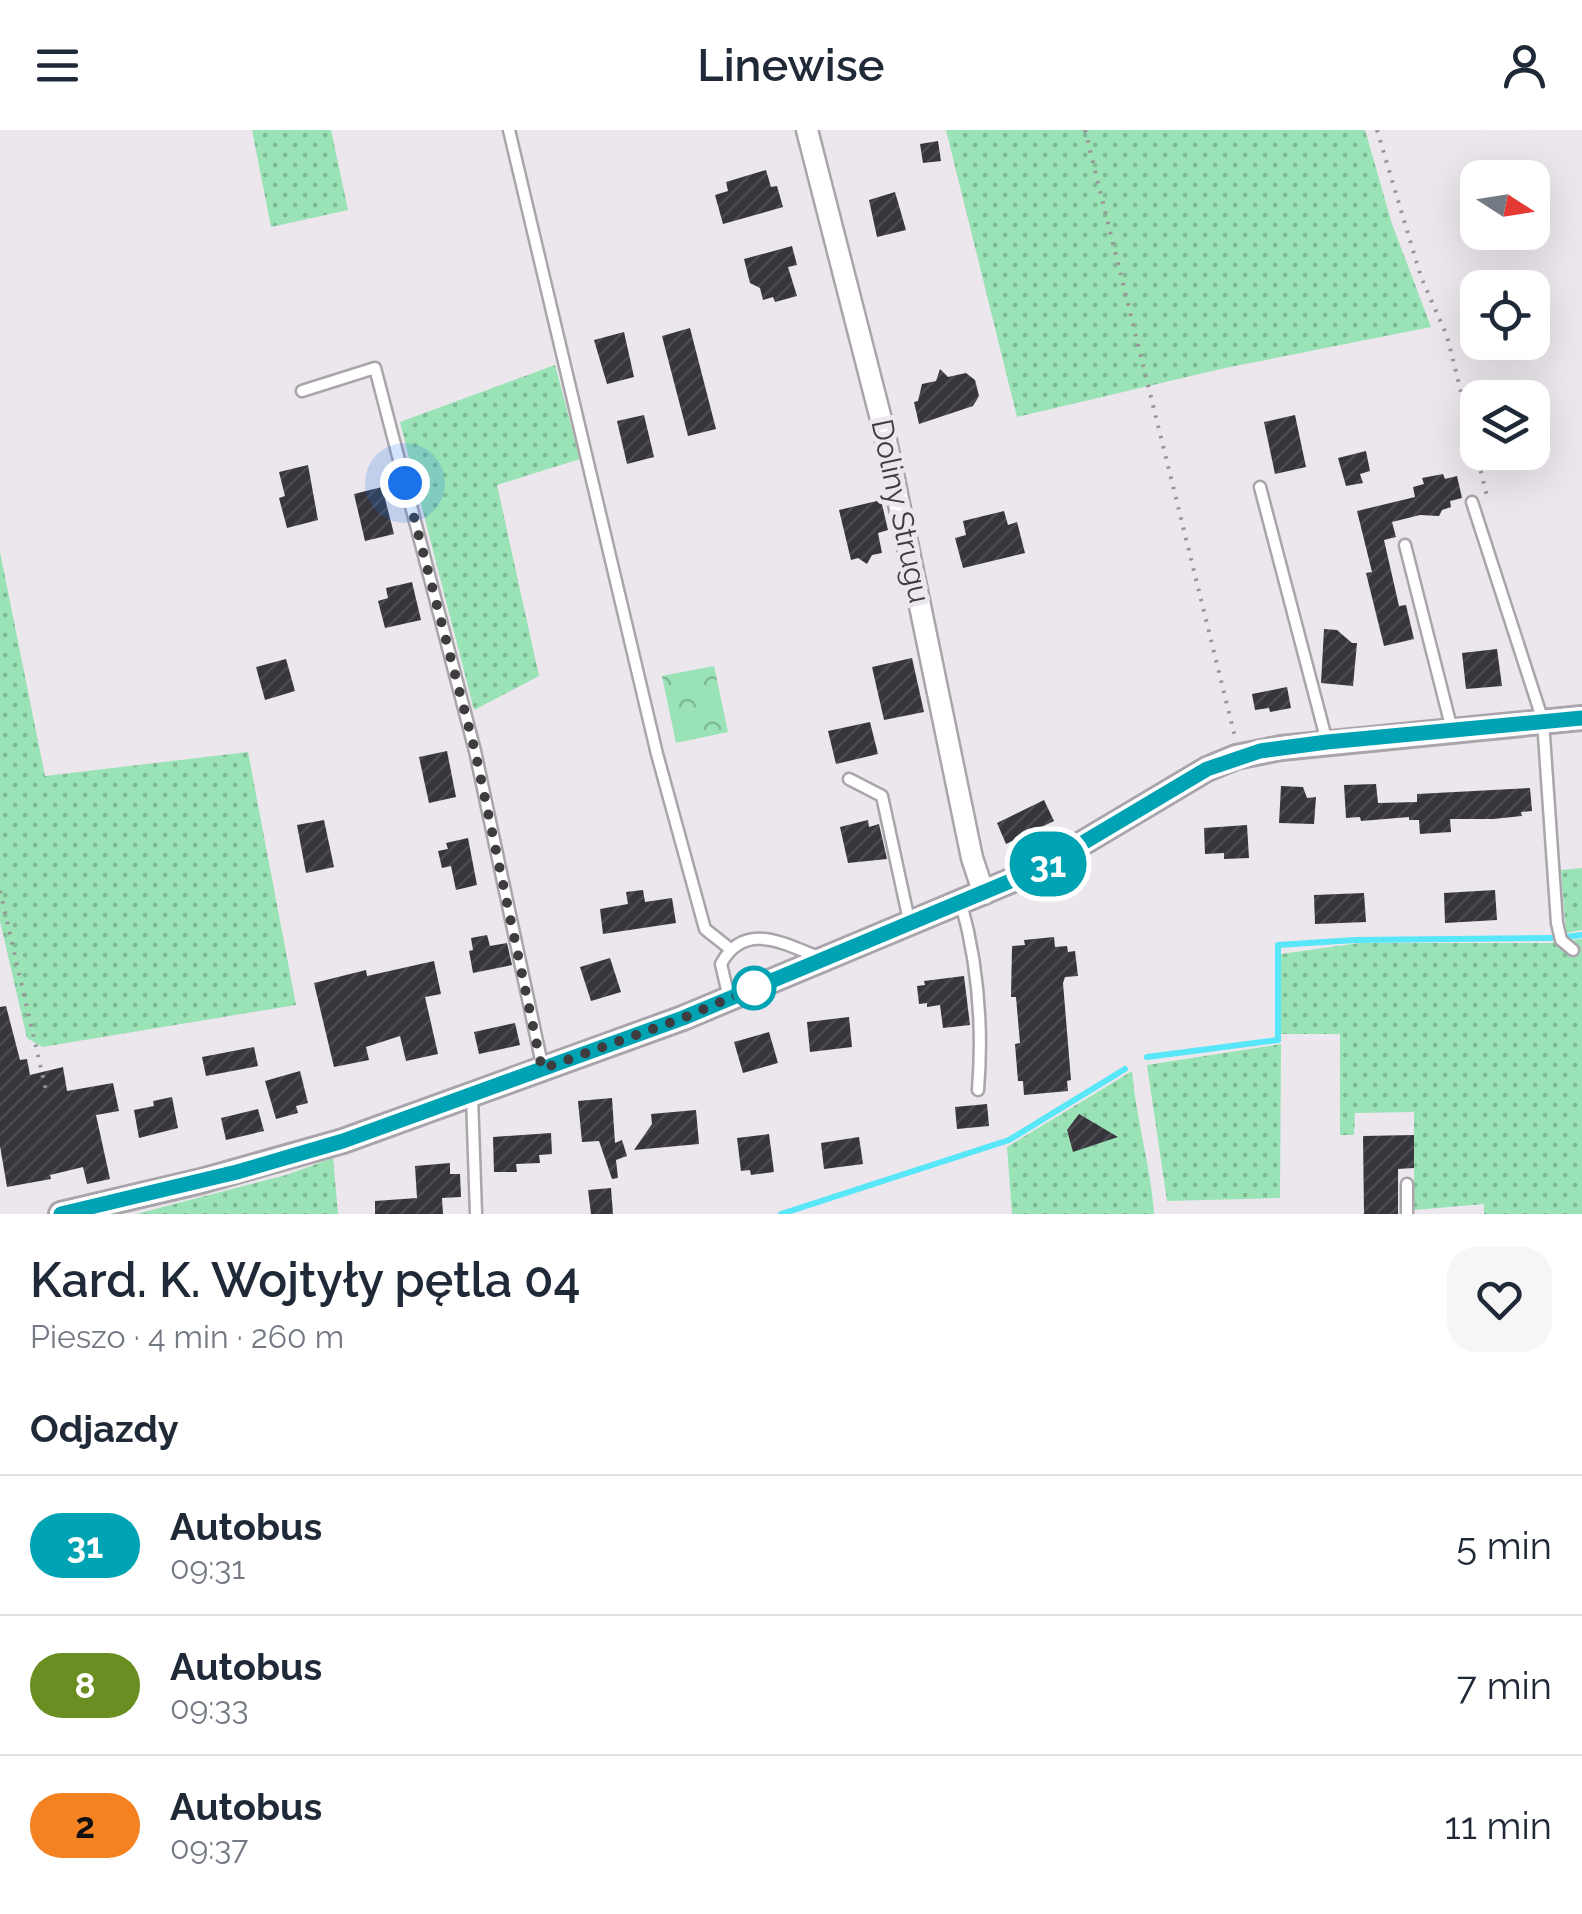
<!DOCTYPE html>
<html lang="pl">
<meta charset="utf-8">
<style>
:root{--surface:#fff;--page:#f6f6f7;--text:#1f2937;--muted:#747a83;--line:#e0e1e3}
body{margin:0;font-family:Raleway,sans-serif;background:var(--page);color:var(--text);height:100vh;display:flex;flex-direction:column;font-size:38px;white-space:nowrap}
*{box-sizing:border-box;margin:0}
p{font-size:32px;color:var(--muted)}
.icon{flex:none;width:55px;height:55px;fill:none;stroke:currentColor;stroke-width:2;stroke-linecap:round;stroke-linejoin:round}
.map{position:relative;height:1084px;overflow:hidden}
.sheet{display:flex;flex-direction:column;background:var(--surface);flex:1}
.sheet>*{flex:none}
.badge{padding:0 20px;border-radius:32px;font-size:35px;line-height:65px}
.needle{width:65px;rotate:102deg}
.tools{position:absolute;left:1460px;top:30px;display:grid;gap:20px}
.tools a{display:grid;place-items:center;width:90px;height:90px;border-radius:20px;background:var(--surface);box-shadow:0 10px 40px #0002;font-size:50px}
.you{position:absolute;width:50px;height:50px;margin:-25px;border:8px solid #fff;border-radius:50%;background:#1a73e8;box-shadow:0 0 0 15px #1a73e833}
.map>.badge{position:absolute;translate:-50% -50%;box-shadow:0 0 0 5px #fff}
h2{padding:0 30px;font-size:38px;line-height:90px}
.round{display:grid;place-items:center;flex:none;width:105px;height:105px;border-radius:30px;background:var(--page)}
.summary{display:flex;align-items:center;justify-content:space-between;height:170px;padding:0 30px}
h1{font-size:48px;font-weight:600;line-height:75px}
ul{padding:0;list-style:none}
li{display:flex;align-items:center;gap:30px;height:140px;padding:0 30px;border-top:2px solid var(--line)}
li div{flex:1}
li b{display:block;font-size:38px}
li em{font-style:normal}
li .badge{min-width:110px;font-weight:700;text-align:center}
header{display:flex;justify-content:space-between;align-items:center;height:130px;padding:0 30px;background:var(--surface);font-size:45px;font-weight:600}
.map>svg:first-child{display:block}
.grass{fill:url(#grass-dots)}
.park{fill:url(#park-crowns)}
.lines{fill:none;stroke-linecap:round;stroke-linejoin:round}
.stream{stroke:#58e7f8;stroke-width:6}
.building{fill:url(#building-hatch)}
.service-casing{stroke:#aaa4ab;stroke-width:15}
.minor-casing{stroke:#aaa4ab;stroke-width:25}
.tertiary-casing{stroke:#aaa4ab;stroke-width:28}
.path{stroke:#999599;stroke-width:4;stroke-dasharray:2.5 8;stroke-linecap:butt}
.service{stroke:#fff;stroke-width:10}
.minor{stroke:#fff;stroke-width:20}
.tertiary{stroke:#fff;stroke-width:22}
.line-casing{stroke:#fff;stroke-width:22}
.line{stroke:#00a3b4;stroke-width:15}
.walk{stroke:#3e3c3e;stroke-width:10;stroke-dasharray:0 18}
.stop-dot{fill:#fff;stroke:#00a3b4;stroke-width:5}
.labels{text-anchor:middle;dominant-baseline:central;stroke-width:10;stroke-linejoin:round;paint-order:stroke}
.street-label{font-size:30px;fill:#3e3c3e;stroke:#ece6ed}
</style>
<header><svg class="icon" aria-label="menu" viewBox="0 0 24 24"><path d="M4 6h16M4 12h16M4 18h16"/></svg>Linewise<svg class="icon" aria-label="person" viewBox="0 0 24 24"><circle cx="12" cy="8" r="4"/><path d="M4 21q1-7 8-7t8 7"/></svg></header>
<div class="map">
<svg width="1582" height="1084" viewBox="0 0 1582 1084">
<defs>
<pattern id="grass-dots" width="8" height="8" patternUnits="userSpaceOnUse" patternTransform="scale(2.5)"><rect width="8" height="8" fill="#9ae3b6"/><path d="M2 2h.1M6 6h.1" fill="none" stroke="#7fb995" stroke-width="1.8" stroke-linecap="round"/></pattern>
<pattern id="park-crowns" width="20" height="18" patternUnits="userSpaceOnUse" patternTransform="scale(2.5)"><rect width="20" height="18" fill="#9ae3b6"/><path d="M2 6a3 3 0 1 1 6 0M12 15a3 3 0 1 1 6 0" fill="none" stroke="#7fb995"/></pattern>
<pattern id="building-hatch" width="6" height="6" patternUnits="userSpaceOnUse" patternTransform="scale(2.5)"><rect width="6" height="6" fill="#37363c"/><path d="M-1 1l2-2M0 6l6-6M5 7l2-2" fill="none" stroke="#4c4b51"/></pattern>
</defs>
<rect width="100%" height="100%" fill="#ece6ed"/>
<!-- grass -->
<g class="grass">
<path d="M252,0H331L348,80L271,97Z"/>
<path d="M946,0H1365L1392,94L1431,197L1225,238L1017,287Z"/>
<path d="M555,235L580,329L497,355L539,546L474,580L400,292Z"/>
<path d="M0,422L45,646L248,622L296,875L42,917L27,908L0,791Z"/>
<path d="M1582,738V800L1566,803L1561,740Z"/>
<path d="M1582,809V1084H1484V1074L1414,1080V982L1355,983L1354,1005H1340V904H1281V824L1359,813H1551Z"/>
<path d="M1281,914L1280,1068L1167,1071L1147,935Z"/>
<path d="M1132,941C1136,990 1151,1036 1154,1084H1012L1007,1017Z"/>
<path d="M333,1028L338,1084H136L286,1045Z"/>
</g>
<!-- park -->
<path class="park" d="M714,536L728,602L676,613L662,546Z"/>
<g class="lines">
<!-- stream -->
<g class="stream">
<path d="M1566,807L1582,805"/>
<path d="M1147,927L1278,910V815L1355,810L1551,808"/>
<path d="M781,1084L1009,1010L1125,939"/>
</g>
</g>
<!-- building -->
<g class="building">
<path d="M938,11L941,31L923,33L920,14Z"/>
<path d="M766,40L771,57L777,56L783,77L723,94L715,65L728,61L726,52Z"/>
<path d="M895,62L906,100L877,107L869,70Z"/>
<path d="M792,116L797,135L788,137L797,166L775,172L773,167L763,170L760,158L750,153L744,129Z"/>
<path d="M690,198L716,299L688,306L662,206Z"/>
<path d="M624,202L634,247L607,254L594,210Z"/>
<path d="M940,239L948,247L966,243L975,250L979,266L973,276L919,294L914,272L918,271L922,254L936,251Z"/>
<path d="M644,285L654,327L627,334L617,291Z"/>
<path d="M1295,285L1306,337L1275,344L1264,292Z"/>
<path d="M1366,321L1370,341L1360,344L1363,353L1346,356L1338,328Z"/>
<path d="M308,335L318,390L287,398L279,368L285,366L279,342Z"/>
<path d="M1443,344L1445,349L1457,346L1462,368L1450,371L1451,377L1442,380L1439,386L1420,385L1392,392L1396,407L1384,410L1399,476L1406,475L1414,509L1384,516L1366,443L1372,442L1357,381L1415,367L1413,357L1424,354L1422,348Z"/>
<path d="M382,357L394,404L365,411L354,364Z"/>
<path d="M881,370L888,400L878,403L882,423L872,425L867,434L858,428L851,430L839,380Z"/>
<path d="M1004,381L1008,395L1017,392L1025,423L963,438L955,408L966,405L963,391Z"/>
<path d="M412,452L421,490L385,498L378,471L388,468L386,458Z"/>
<path d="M1324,499L1337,500L1352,513H1357L1353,556L1321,553Z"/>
<path d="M1497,519L1502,556L1466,559L1462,523Z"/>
<path d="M912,528L924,582L884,590L872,537Z"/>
<path d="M286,529L295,561L265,570L256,537Z"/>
<path d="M1287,557L1291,578L1270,582L1269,578L1255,580L1252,564Z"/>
<path d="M870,592L878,624L836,634L828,601Z"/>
<path d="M447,621L456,667L429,673L419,627Z"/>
<path d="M1376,654L1378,673L1417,672V664L1530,658L1532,681L1521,682L1522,686L1493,689H1450L1451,702L1420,704L1419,690H1409V687L1361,691L1360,687L1346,688L1344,655Z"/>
<path d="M1281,656L1303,657L1307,668L1316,667L1314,694L1279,693Z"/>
<path d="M1044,670L1054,691L1006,714L997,693Z"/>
<path d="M324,690L334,737L306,743L297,695Z"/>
<path d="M868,690L869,697L879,694L887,729L848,733L840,697Z"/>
<path d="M1247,695L1249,728L1224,729V723L1205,724L1204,698Z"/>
<path d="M468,708L477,755L456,760L451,736L442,738L438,721L448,719L446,713Z"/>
<path d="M643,760L645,772L672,768L676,793L603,804L600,779L628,774L626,762Z"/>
<path d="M1495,760L1497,790L1445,793L1444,763Z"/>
<path d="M1364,763L1366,792L1315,794L1314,765Z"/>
<path d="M487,805L490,816L507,813L512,835L473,843L469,821L473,820L471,808Z"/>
<path d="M1054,807L1055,817L1067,816L1068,822L1075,821L1078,846L1065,847L1063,853L1071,950L1067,951L1068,961L1024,965L1023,951H1018L1015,914L1020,913L1016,867H1011L1012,816L1025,815L1024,810Z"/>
<path d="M610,828L621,862L591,871L580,837Z"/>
<path d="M434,831L441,864L425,867L438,924L406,931L400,906L366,917L369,930L334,937L314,853L366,840L367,846Z"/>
<path d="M964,846L970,895L943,898L940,875L927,877V873L919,874L917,856L925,855L924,851Z"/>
<path d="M6,876L20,930L27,929L30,945L63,937L67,961L113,953L119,981L96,985L110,1049L87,1054L83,1037L50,1045L51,1049L7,1057L0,1016V877Z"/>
<path d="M849,887L852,917L810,922L807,892Z"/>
<path d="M515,893L520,915L479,924L474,902Z"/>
<path d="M769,902L778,933L743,943L734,912Z"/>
<path d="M254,917L258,936L206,946L202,927Z"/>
<path d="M300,941L308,973L296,976L298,983L276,989L265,951Z"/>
<path d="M172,967L178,998L139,1008L134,980L154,976L153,971Z"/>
<path d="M612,968L615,1013L622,1010L627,1026L616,1030L618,1048L612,1049L599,1011L582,1012L578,971Z"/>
<path d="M987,974L989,996L957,999L955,977Z"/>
<path d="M258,979L264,1001L226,1010L221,988Z"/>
<path d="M696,980L699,1014L634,1020L652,994L651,984Z"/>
<path d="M1079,984L1118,1007L1073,1022L1067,1000Z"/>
<path d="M551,1003L552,1024L539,1025L540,1033L516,1034L517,1042H494L493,1007Z"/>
<path d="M769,1004L774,1042L751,1045L750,1040L741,1041L737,1008Z"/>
<path d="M1414,1005V1038L1398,1039V1084H1364L1363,1006Z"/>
<path d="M859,1007L863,1034L824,1039L821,1013Z"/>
<path d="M450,1033V1044H460L461,1067L442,1068L443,1084H375V1071L417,1068L415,1036Z"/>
<path d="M611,1058L613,1084H591L588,1060Z"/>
</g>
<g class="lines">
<!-- service casing -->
<g class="service-casing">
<g id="service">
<path d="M509,0L657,624L705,799L729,818"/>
<path d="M302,261L375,238L475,621L543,939"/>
<path d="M1260,357L1327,612"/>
<path d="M1472,372L1543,591L1557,793L1561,810L1573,820"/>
<path d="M1405,415L1452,600"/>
<path d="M849,649L882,666L910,795"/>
<path d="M961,773C978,834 983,898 978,960"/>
<path d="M729,868L721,834C744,791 783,813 818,827"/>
<path d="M472,966L476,1084"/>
<path d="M1407,1084V1054"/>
</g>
</g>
<!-- minor casing -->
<g class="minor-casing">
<path id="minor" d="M807,0L884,301L972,728L984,764"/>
</g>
<!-- tertiary casing -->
<g class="tertiary-casing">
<path id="tertiary" d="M61,1084L201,1051L343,1011L683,888L1039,739L1207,639L1236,627L1281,618L1582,588"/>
</g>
<!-- path -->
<g class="path">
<path d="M1085,0L1235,607"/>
<path d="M1377,0L1421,147L1447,206L1487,366"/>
<path d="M0,761L46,960"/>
</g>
<!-- service -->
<use href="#service" class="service"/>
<!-- minor -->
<use href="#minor" class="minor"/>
<!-- tertiary -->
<use href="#tertiary" class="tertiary"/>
</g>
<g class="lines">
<!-- line casing -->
<g class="line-casing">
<path id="line" d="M61,1084L237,1042L343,1011L683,888L1039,739L1207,639L1260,621L1327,612L1582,588"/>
</g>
<!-- line -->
<use href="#line" class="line"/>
<!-- walk -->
<path class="walk" d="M405,353L475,621L542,939L683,888L758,856L754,858"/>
</g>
<!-- markers -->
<circle class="stop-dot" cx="754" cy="858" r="20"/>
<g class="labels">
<!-- street labels -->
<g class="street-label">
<text transform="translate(901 381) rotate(78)">Doliny Strugu</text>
</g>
</g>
</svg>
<div class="tools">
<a><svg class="needle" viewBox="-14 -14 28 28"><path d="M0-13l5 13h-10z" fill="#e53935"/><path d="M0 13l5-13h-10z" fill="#747a83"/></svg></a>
<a><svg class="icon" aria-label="locate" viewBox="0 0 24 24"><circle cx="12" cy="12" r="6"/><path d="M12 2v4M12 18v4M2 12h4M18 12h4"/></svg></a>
<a><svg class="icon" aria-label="layers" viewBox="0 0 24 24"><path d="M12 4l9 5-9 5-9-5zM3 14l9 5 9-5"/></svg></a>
</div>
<div class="you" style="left:405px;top:353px"></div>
<b class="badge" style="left:1048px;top:734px;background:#00a3b4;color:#fff">31</b>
</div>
<section class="sheet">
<div class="summary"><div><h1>Kard. K. Wojtyły pętla 04</h1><p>Pieszo · 4 min · 260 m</p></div><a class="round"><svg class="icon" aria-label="heart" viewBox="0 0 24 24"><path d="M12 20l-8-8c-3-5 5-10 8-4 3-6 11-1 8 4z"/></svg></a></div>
<h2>Odjazdy</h2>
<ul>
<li><span class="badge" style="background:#00a3b4;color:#fff">31</span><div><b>Autobus</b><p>09:31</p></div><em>5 min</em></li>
<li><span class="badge" style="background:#6b8e23;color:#fff">8</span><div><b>Autobus</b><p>09:33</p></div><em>7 min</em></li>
<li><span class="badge" style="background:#f58220;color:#111">2</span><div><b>Autobus</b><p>09:37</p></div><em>11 min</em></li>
</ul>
</section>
